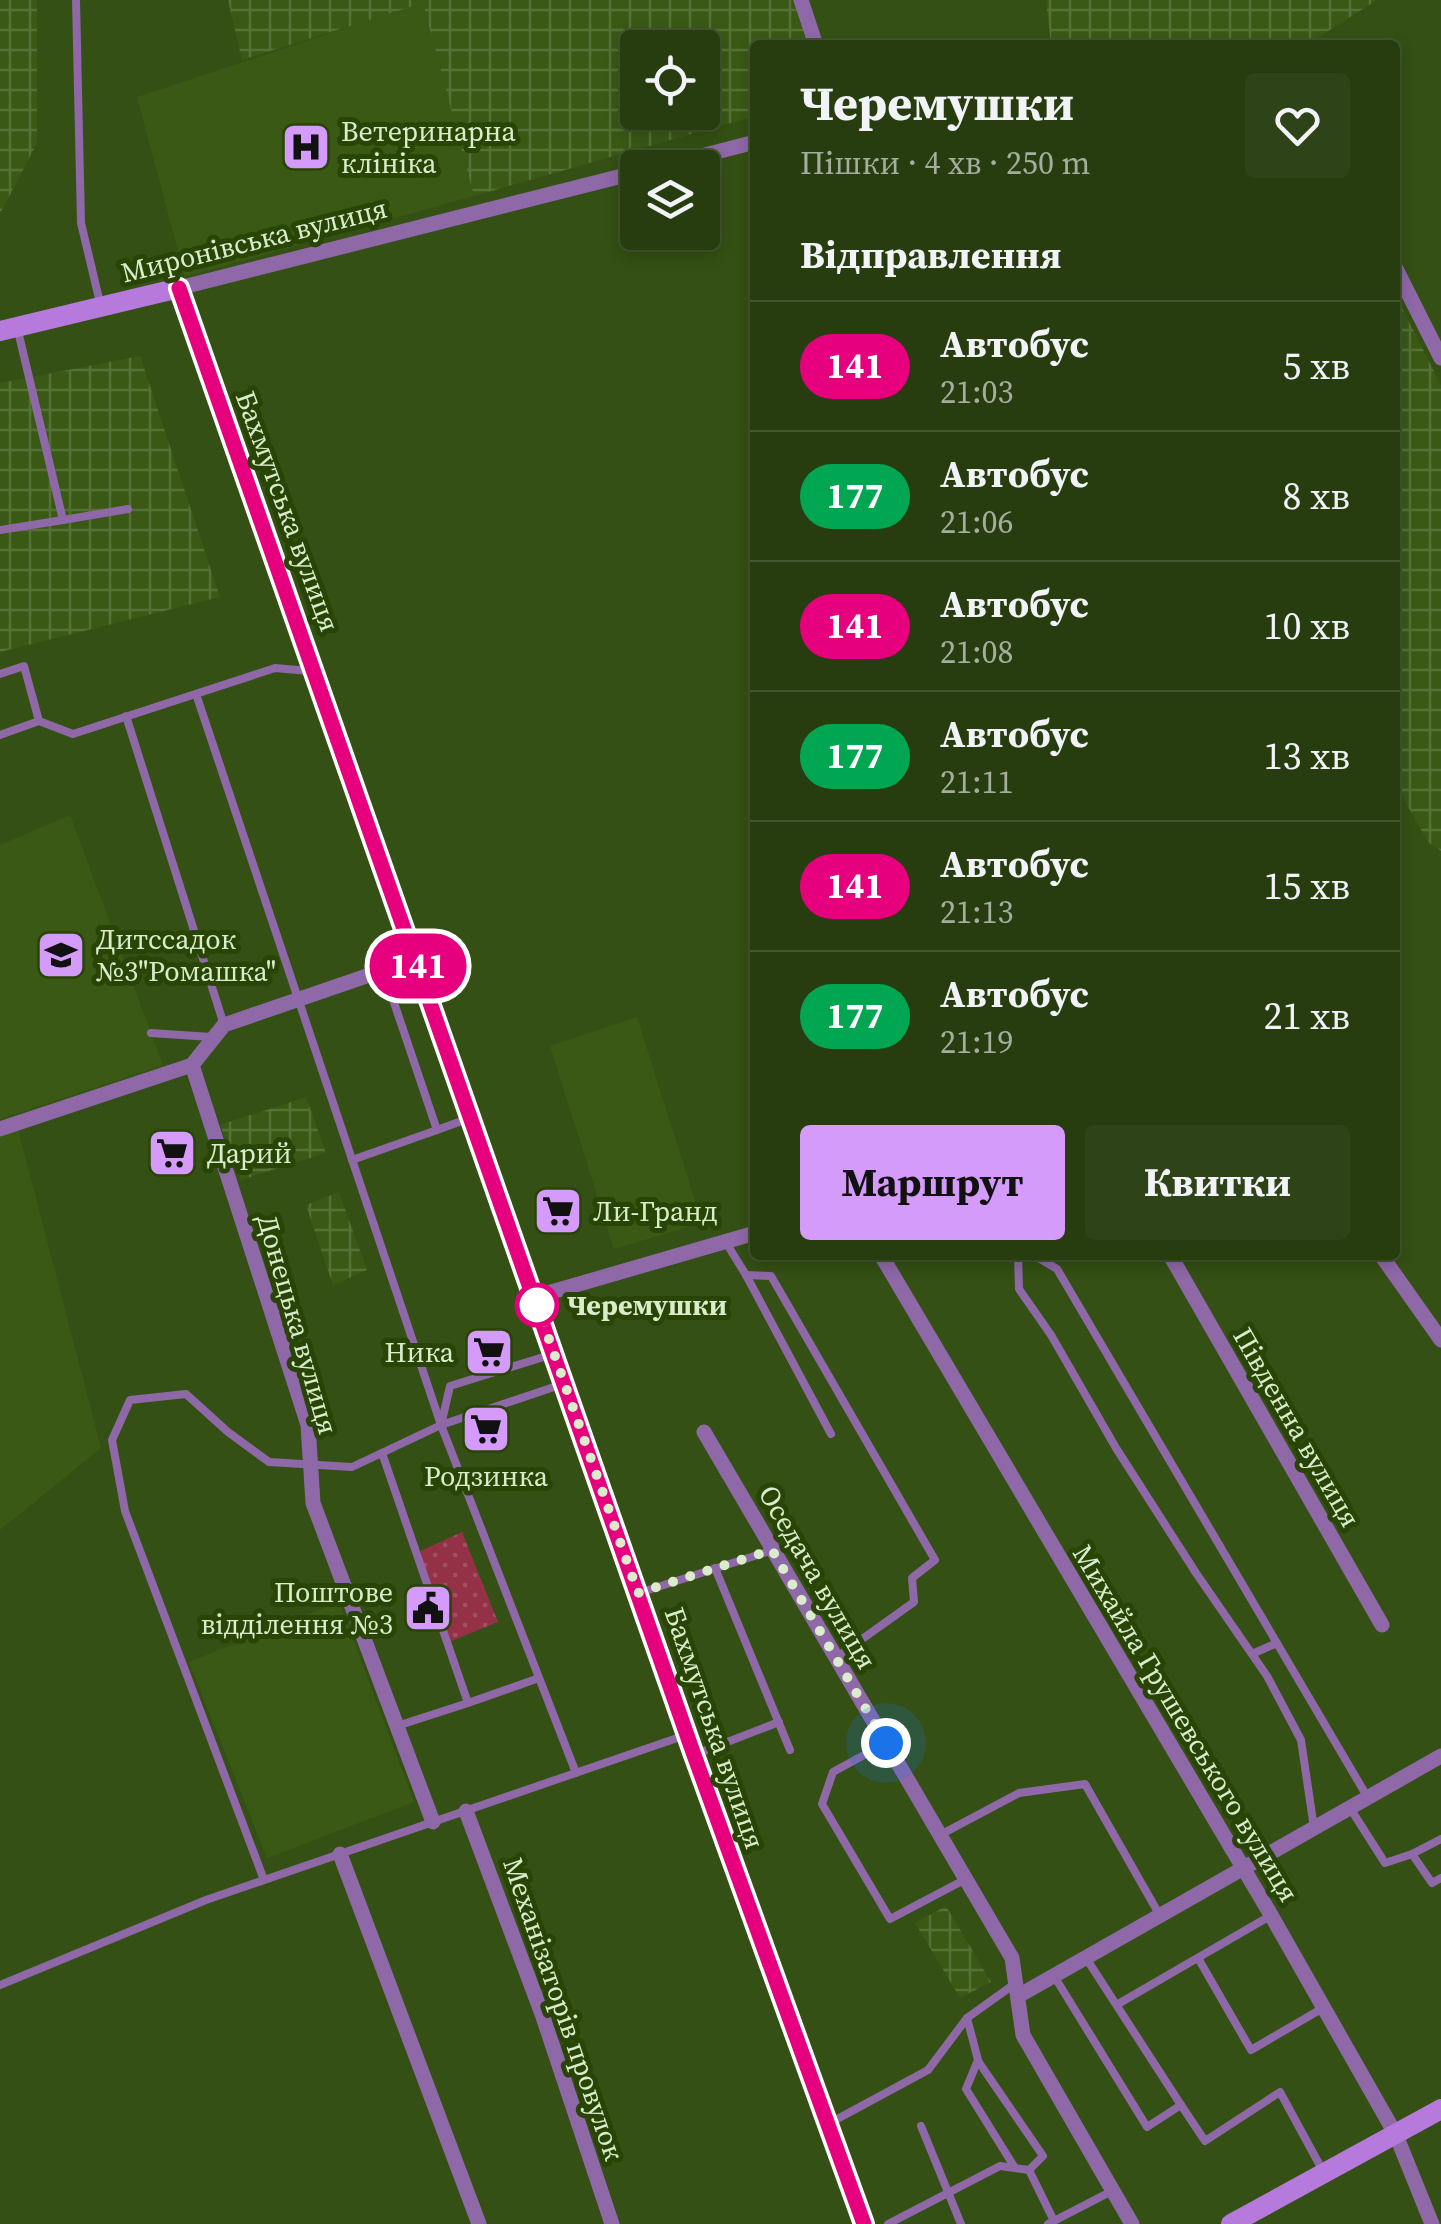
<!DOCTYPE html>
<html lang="uk">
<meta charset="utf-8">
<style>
:root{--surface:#273c0f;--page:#2f4318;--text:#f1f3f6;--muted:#a4ad9e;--line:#43562f;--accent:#d59bfa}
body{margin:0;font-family:"Source Serif 4",serif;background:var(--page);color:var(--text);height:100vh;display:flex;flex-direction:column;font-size:38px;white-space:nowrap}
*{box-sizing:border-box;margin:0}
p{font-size:32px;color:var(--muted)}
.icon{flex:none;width:55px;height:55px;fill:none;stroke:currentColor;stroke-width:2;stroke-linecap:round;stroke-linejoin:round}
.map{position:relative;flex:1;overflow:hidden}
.details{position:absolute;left:750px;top:40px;width:650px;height:1220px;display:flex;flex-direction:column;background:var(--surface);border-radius:10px;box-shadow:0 5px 15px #0003,0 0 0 2px var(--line)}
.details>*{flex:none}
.badge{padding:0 20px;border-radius:32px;font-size:35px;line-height:65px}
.tools{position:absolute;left:620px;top:30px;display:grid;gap:20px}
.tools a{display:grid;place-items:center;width:100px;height:100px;border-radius:10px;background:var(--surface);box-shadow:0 5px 15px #0003,0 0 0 2px var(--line);font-size:50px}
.you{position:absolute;width:50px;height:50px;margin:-25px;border:8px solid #fff;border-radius:50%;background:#1a73e8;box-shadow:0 0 0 15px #1a73e833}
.map>.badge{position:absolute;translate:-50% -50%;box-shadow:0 0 0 5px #fff}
h2{padding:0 50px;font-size:38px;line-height:90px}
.round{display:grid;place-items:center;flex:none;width:105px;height:105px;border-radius:10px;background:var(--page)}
.overview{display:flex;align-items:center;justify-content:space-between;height:170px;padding:0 50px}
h1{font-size:48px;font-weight:700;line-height:75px}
.action{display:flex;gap:20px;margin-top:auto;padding:20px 50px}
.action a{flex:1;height:115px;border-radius:10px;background:var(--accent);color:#111;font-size:40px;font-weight:700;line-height:115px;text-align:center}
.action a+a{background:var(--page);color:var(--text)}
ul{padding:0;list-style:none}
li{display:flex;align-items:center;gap:30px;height:130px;padding:0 50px;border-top:2px solid var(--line)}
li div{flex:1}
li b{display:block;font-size:38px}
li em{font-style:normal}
li .badge{min-width:110px;font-weight:700;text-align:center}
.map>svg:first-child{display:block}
.built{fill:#395915}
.industrial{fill:url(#industrial-grid);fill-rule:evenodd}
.park{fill:url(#park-dots)}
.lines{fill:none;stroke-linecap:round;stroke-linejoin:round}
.lane{stroke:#8e68a7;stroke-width:8}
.street{stroke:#8e68a7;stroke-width:15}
.secondary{stroke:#b679dc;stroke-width:20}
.line-casing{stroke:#fff;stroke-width:22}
.line{stroke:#e6007e;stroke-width:15}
.walk{stroke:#daeccc;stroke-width:10;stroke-dasharray:0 18}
.stop-dot{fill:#fff;stroke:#e6007e;stroke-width:5}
.labels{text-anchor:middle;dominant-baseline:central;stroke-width:10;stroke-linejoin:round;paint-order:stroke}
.poi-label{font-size:28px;fill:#daeccc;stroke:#294506;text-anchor:start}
.street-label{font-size:28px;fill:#daeccc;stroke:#294506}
.stop-label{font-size:28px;font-weight:bold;fill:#daeccc;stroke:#294506;text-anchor:start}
</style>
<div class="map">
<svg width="1441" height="2224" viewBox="0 0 1441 2224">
<defs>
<pattern id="industrial-grid" width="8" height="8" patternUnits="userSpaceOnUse" patternTransform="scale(2.5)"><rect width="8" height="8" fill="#395915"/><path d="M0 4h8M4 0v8" fill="none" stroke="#557136"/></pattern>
<pattern id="park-dots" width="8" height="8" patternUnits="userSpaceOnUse" patternTransform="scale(2.5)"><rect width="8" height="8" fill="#943146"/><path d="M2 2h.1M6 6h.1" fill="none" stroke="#a24f60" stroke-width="1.8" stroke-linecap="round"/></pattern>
</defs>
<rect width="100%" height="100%" fill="#345014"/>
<!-- built -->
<g class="built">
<path d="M423,2L474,196L185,277L137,97Z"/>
<path d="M70,815L163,1065L0,1119V845Z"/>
<path d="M637,1017L702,1223L614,1249L550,1046Z"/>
<path d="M18,1129L101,1448L0,1530V1134Z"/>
<path d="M339,1602L414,1802L267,1858L189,1662Z"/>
</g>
<!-- industrial -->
<g class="industrial">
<path d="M0,0H37V143L0,214Z"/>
<path d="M228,0H795L811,45H755V116L474,196L423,3L242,60ZM638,48H702V112H638Z"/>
<path d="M1046,0H1377L1306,45H1051Z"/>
<path d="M1395,294L1441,385V851L1428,842L1395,784Z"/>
<path d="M140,356L220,597L0,652V383Z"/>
<path d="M306,1097L326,1153L241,1180L220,1125Z"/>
<path d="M339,1192L367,1270L333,1285L306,1205Z"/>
<path d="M946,1906L991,1982L960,1998L915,1923Z"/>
</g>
<!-- park -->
<path class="park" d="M462,1532L498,1622L449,1642L416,1553Z"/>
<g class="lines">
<!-- lane -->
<g class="lane">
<path d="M76,0L81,223L101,307"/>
<path d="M18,331L63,520L128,509"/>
<path d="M0,530L63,520"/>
<path d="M0,674L24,666L39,721L73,734L275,668L309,671"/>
<path d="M196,694L441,1425L576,1773"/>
<path d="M126,716L224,1025"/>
<path d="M0,735L39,721"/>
<path d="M383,970L437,1130L467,1119"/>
<path d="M151,1033L211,1037"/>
<path d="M352,1160L437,1130"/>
<path d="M725,1241L746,1275L831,1434"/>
<path d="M1018,1255L1019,1289L1051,1335L1116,1448L1196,1573L1267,1676L1301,1740L1314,1828"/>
<path d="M1034,1255L1057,1269L1368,1798"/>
<path d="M746,1275L771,1276L935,1560L912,1578L914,1602L837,1657"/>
<path d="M441,1425L560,1385"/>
<path d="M382,1453L468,1703L539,1678"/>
<path d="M715,1568L790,1750"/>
<path d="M639,1593L773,1550"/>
<path d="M1252,1654L1277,1643"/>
<path d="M397,1726L468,1703"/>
<path d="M886,1743L833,1772L822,1804L890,1919L966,1879"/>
<path d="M694,1755L779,1722"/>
<path d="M1350,1808L1385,1863L1412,1854"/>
<path d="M940,1835L1019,1793L1085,1784L1159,1914"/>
<path d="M1441,1839L1412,1854L1432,1883L1441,1878"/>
<path d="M264,1880L125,1511L112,1440L130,1400L186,1394L228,1432L269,1462L352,1467L441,1425L450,1386L550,1355"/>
<path d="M1198,1958L1251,2050L1323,2008"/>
<path d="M1054,1976L1147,2127L1181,2105L1086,1958"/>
<path d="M0,1985L206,1900L686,1735"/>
<path d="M1118,2004L1270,1916"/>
<path d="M967,2018L978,2060L966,2089L1015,2168"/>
<path d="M978,2061L1043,2156L1029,2170"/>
<path d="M1181,2105L1205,2141L1280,2092L1324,2173"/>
<path d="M828,2124L928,2070L967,2018L1013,1985"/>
<path d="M921,2126L961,2224"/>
<path d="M888,2224L1000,2166L1029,2170L1054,2221"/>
<path d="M1048,2224L1112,2191"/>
</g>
<!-- street -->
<g class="street">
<path d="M801,0L816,45"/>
<path d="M655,168L755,142"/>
<path d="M1395,267L1441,358"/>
<path d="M179,288L638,172"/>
<path d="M192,1065L308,1425L313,1503L433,1822"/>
<path d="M0,1129L192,1065L224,1025L416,959"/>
<path d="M881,1255L1271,1915L1396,2135L1432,2224"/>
<path d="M1170,1255L1382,1625"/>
<path d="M1381,1255L1441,1340"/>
<path d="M534,1297L755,1233"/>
<path d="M704,1432L1012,1958L1023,2035L1132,2224"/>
<path d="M466,1811L542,2014L612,2224"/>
<path d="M340,1854L479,2224"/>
<path d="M1020,1995L1441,1756"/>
</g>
<!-- secondary -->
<g class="secondary">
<path d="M0,331L179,288L694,1755L864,2224"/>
<path d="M1231,2224L1441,2109"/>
</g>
</g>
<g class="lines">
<!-- line casing -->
<g class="line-casing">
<path id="line" d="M179,288L694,1755L864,2224"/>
</g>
<!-- line -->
<use href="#line" class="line"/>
<!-- walk -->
<path class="walk" d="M537,1305L638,1593L772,1550L886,1743"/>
</g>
<!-- icons -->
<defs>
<g id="hospital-square" transform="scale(2.5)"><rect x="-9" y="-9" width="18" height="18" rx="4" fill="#d59bfa" stroke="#294506"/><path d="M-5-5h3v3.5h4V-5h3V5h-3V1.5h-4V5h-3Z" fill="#111"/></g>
<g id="school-square" transform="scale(2.5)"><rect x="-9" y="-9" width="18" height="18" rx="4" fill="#d59bfa" stroke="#294506"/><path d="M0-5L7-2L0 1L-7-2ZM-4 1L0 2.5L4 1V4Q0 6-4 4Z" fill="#111"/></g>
<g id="supermarket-square" transform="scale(2.5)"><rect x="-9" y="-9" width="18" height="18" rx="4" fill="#d59bfa" stroke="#294506"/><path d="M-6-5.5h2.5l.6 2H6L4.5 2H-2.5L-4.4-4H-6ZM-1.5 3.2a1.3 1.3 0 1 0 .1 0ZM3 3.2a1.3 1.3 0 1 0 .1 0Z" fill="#111"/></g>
<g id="civic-square" transform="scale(2.5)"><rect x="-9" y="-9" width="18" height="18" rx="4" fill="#d59bfa" stroke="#294506"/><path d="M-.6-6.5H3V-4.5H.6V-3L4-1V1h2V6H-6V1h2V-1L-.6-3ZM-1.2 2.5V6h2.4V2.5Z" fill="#111"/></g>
</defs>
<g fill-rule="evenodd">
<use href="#hospital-square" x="306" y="147"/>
<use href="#school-square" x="61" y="955"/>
<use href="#supermarket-square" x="172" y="1153"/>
<use href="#supermarket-square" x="558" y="1211"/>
<use href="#supermarket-square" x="489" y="1352"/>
<use href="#supermarket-square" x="486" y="1429"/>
<use href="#civic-square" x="428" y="1608"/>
</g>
<!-- markers -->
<circle class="stop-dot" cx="537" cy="1305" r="20"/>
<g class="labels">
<!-- poi labels -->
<g class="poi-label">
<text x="341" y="131">Ветеринарна<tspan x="341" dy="32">клініка</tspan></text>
<text x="96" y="939">Дитссадок<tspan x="96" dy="32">№3"Ромашка"</tspan></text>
<text x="207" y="1153">Дарий</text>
<text x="593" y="1211">Ли-Гранд</text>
<text x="454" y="1352" text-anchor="end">Ника</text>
<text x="486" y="1476" text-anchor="middle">Родзинка</text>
<text x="393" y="1592" text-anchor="end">Поштове<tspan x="393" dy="32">відділення №3</tspan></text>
</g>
<!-- street labels -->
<g class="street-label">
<text transform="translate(254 240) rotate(-14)">Миронівська вулиця</text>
<text transform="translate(288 511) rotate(70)">Бахмутська вулиця</text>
<text transform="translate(298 1324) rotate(74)">Донецька вулиця</text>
<text transform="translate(1297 1427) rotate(60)">Південна вулиця</text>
<text transform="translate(818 1577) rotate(60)">Оседача вулиця</text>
<text transform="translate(1186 1723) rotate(59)">Михайла Грушевського вулиця</text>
<text transform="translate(715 1728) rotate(71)">Бахмутська вулиця</text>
<text transform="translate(564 2009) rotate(71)">Механізаторів провулок</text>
</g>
<!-- stop labels -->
<g class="stop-label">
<text x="567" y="1305">Черемушки</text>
</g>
</g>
</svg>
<div class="tools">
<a><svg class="icon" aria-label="locate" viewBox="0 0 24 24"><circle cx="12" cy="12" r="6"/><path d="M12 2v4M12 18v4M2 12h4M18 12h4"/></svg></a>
<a><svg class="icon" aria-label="layers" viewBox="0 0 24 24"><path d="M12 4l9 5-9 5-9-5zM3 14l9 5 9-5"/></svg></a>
</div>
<div class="you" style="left:886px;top:1743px"></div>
<b class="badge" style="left:418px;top:966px;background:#e6007e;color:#fff">141</b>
<section class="details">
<div class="overview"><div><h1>Черемушки</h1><p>Пішки · 4 хв · 250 m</p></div><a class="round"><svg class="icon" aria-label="heart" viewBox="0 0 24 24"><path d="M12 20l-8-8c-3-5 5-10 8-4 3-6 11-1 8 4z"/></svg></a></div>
<h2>Відправлення</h2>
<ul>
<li><span class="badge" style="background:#e6007e;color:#fff">141</span><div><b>Автобус</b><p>21:03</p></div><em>5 хв</em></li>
<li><span class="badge" style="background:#00a651;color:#fff">177</span><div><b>Автобус</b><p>21:06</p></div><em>8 хв</em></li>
<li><span class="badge" style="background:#e6007e;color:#fff">141</span><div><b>Автобус</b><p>21:08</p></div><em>10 хв</em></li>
<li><span class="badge" style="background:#00a651;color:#fff">177</span><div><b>Автобус</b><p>21:11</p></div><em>13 хв</em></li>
<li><span class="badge" style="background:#e6007e;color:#fff">141</span><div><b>Автобус</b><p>21:13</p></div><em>15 хв</em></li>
<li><span class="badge" style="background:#00a651;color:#fff">177</span><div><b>Автобус</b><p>21:19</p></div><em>21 хв</em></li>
</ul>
<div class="action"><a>Маршрут</a><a>Квитки</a></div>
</section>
</div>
